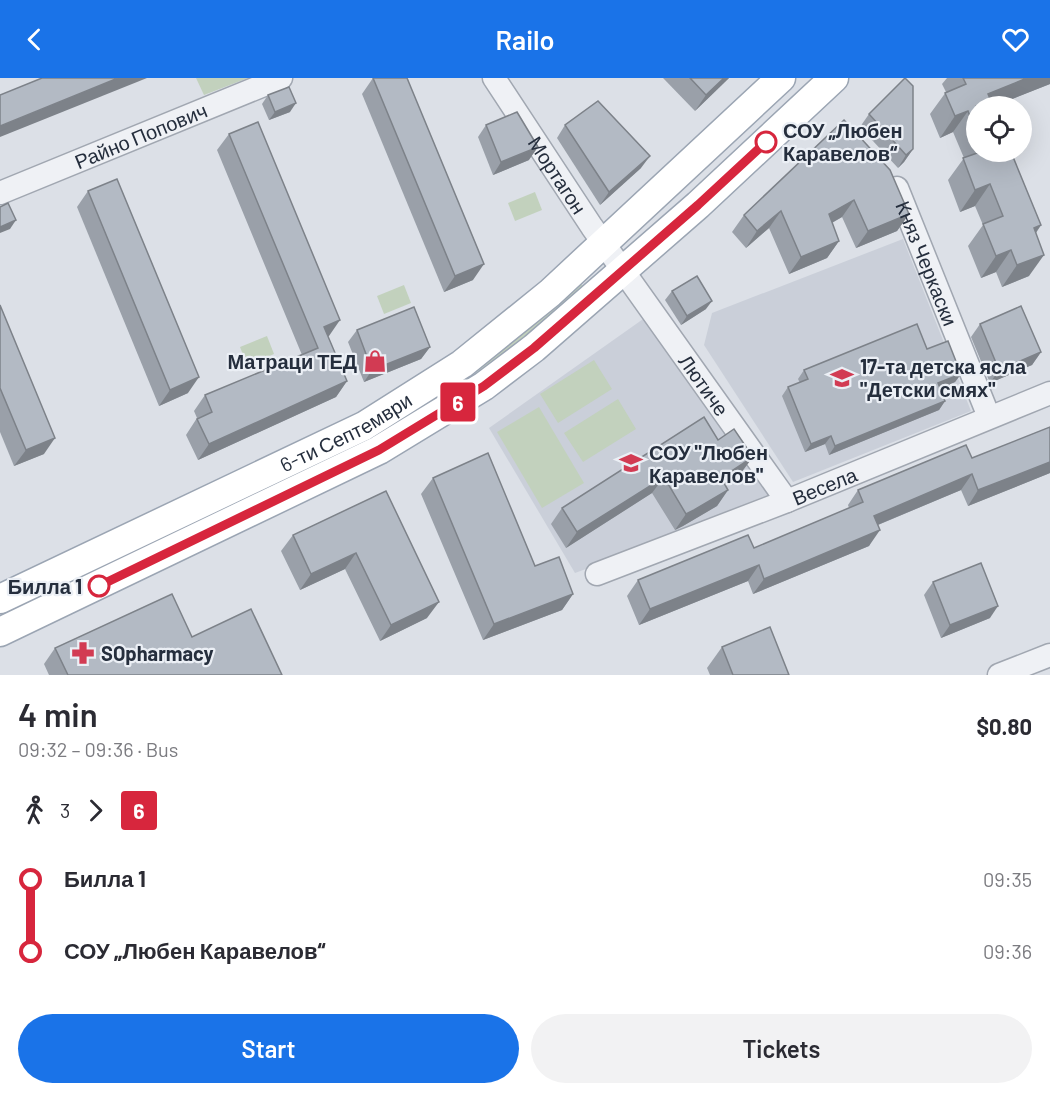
<!DOCTYPE html>
<meta charset="utf-8">
<style>
:root{--surface:#fff;--page:#f2f2f3;--text:#2b2b33;--muted:#7c7c81;--accent:#1a73e8}
body{margin:0;font-family:Barlow,sans-serif;background:var(--page);color:var(--text);height:100vh;display:flex;flex-direction:column;font-size:22px;white-space:nowrap}
*{box-sizing:border-box;margin:0}
p{font-size:20px;color:var(--muted)}
.icon{flex:none;width:33px;height:33px;fill:none;stroke:currentColor;stroke-width:2;stroke-linecap:round;stroke-linejoin:round}
.map{position:relative;height:597px;overflow:hidden}
.side{display:flex;flex-direction:column;background:var(--surface);flex:1}
.side>*{flex:none}
.badge{padding:0 12px;border-radius:4px;font-size:21px;line-height:39px}
.fabs{position:absolute;left:966px;top:18px;display:grid;gap:12px}
.fabs a{display:grid;place-items:center;width:66px;height:66px;border-radius:50%;background:var(--surface);box-shadow:0 6px 24px #0002;font-size:30px}
.map>.badge{position:absolute;translate:-50% -50%;box-shadow:0 0 0 3px #fff}
.legs{display:flex;align-items:center;gap:9px;height:66px;padding:0 18px;font-size:20px}
.legs p{margin-inline-start:auto}
.headline{display:flex;align-items:center;justify-content:space-between;height:102px;padding:0 18px}
h1{font-size:33px;font-weight:600;line-height:45px}
.button{display:flex;gap:12px;margin-top:auto;padding:12px 18px}
.button a{flex:1;height:69px;border-radius:36px;background:var(--accent);color:#fff;font-size:24px;font-weight:600;line-height:69px;text-align:center}
.button a+a{background:var(--page);color:var(--text)}
ul{padding:0 18px;list-style:none}
li{display:flex;align-items:center;gap:21px;height:72px;font-size:22px}
li i{display:grid;place-items:center;width:9px;height:100%;margin:0 8px;background:currentColor}
li i::after{content:'';width:15px;height:15px;margin:-8px;border:4px solid;border-radius:50%;background:var(--surface)}
li p{margin-inline-start:auto}
li:first-child i{background:linear-gradient(#0000 50%,currentColor 0)}
li:last-child i{background:linear-gradient(currentColor 50%,#0000 0)}
header{display:flex;justify-content:space-between;align-items:center;height:78px;padding:0 18px;background:var(--accent);color:#fff;font-size:27px;font-weight:600}
.map>svg:first-child{display:block}
.built{fill:#cacfd9}
.green{fill:#c2d1bd}
.lines{fill:none;stroke-linecap:round;stroke-linejoin:round}
.minor-casing{stroke:#a1a7b1;stroke-width:25}
.major-casing{stroke:#9ba5b3;stroke-width:31}
.minor{stroke:#eff1f5;stroke-width:22}
.major{stroke:#fff;stroke-width:28}
.wall{fill:#9aa0a9}
.shaded-wall{fill:#7d8289}
.building{fill:#b3bac4;stroke:#7d8289;stroke-width:1.5}
.line-1-casing{stroke:#fff;stroke-width:14}
.line-1{stroke:#d7263d;stroke-width:9}
.stop-1-dot{fill:#fff;stroke:#d7263d;stroke-width:3}
.labels{text-anchor:middle;dominant-baseline:central;stroke-width:4.5;stroke-linejoin:round;paint-order:stroke}
.stop-label{font-size:20px;font-weight:bold;fill:#252e3d;stroke:#ebeff5;text-anchor:start}
.street-label{font-size:20px;fill:#252e3d;stroke:#ebeff5}
.poi-label{font-size:20px;font-weight:bold;fill:#252e3d;stroke:#ebeff5;text-anchor:start}
</style>
<header><svg class="icon" aria-label="back" viewBox="0 0 24 24"><path d="M15 5l-7 7 7 7"/></svg>Railo<svg class="icon" aria-label="heart" viewBox="0 0 24 24"><path d="M12 20l-8-8c-3-5 5-10 8-4 3-6 11-1 8 4z"/></svg></header>
<div class="map">
<svg width="1050" height="597" viewBox="0 0 1050 597">
<rect width="100%" height="100%" fill="#dce0e7"/>
<!-- built -->
<g class="built">
<path d="M903,161L971,333L793,404L704,267L712,235Z"/>
<path d="M646,239L777,420L575,495L489,350Z"/>
</g>
<!-- green -->
<g class="green">
<path d="M196,0H248L204,17Z"/>
<path d="M535,114L542,132L515,143L508,125Z"/>
<path d="M581,206L585,210L475,303L417,341L197,446L195,444L414,336L473,297Z"/>
<path d="M404,207L411,225L384,236L377,218Z"/>
<path d="M267,258L274,276L247,287L240,269Z"/>
<path d="M594,282L612,311L558,345L540,316Z"/>
<path d="M618,321L636,351L583,384L564,355Z"/>
<path d="M539,329L584,405L542,430L497,354Z"/>
</g>
<g class="lines">
<!-- minor casing -->
<g class="minor-casing">
<g id="minor">
<path id="s1" d="M494,0L592,149L787,423"/>
<path id="s2" d="M897,110L989,339"/>
<path id="s3" d="M0,115L281,0"/>
<path id="s4" d="M597,496L787,423L1050,315"/>
<path d="M999,597L1050,577"/>
</g>
</g>
<!-- major casing -->
<g class="major-casing">
<g id="major">
<path id="s5" d="M0,521L364,348L462,286L550,215L781,0"/>
<path d="M0,554L379,372L484,308L534,270L698,127L834,0"/>
</g>
</g>
<!-- minor -->
<use href="#minor" class="minor"/>
<!-- major -->
<use href="#major" class="major"/>
</g>
<!-- wall -->
<g class="wall">
<path d="M373,0L473,202L444,214L362,16Z"/>
<path d="M663,0H729L695,33Z"/>
<path d="M947,0H1050V6L994,28H976V74H1011L1041,147L1036,155L1029,198L1002,209L996,194L981,200L968,168L983,147L975,128L960,134L948,102L964,80L953,54L940,60L930,36L946,14L942,6Z"/>
<path d="M268,17L290,34L269,42L262,26Z"/>
<path d="M869,36L913,71L904,84L898,90L860,49Z"/>
<path d="M844,42L909,136L897,153L856,170L842,139L832,145L839,163L827,180L789,196L769,150L746,170L732,154L744,137Z"/>
<path d="M486,47L529,82L493,97L478,59Z"/>
<path d="M565,47L641,90L600,127L557,60Z"/>
<path d="M229,56L329,258H328L347,303L336,319L198,382L186,357L197,340L194,333L205,317L302,277L217,72Z"/>
<path d="M88,113L188,315L159,328L77,129Z"/>
<path d="M672,213L706,231L681,247L665,222Z"/>
<path d="M0,227L44,376L14,388L0,354Z"/>
<path d="M980,246L1041,274L1032,287L990,305L971,259Z"/>
<path d="M357,252L430,269L421,281L364,304L348,264Z"/>
<path d="M927,271L961,296L955,304L940,311L945,323L939,332L829,377L825,366L805,374L782,318L788,309L800,305L798,301L804,292Z"/>
<path d="M1050,349V395L968,428L961,412L878,447L869,468L753,516L748,503L639,547L627,518L638,502L754,470L849,430L848,427L858,412L972,380Z"/>
<path d="M718,362L741,395L725,406L728,412L717,428L683,448L675,452L652,415L566,470L551,446L562,430Z"/>
<path d="M433,400L535,488L573,516L562,532L483,562L421,416Z"/>
<path d="M386,413L427,540L380,563L345,491L300,512L281,473L293,457Z"/>
<path d="M933,504L990,540L941,560L924,517Z"/>
<path d="M192,559L282,597H49L44,586L55,570Z"/>
<path d="M722,569L789,597H710L707,590Z"/>
</g>
<!-- shaded-wall -->
<g class="shaded-wall">
<path d="M118,0H147L0,59V48Z"/>
<path d="M724,0H729L695,33L706,17Z"/>
<path d="M1027,0H1050V6L995,28H979L988,16Z"/>
<path d="M296,25L290,34L269,42L275,34Z"/>
<path d="M968,33L953,54L940,60L955,38Z"/>
<path d="M538,69L529,82L493,97L501,84Z"/>
<path d="M913,71L904,84L898,90L906,77Z"/>
<path d="M650,78L641,90L600,127L609,114Z"/>
<path d="M990,106L975,128L960,134L975,112Z"/>
<path d="M854,122L842,139L817,153L829,136Z"/>
<path d="M781,133L769,150L746,170L757,153Z"/>
<path d="M909,136L897,153L856,170L868,153Z"/>
<path d="M16,142L10,151L0,155V149Z"/>
<path d="M1041,147L1026,169L1034,150Z"/>
<path d="M839,163L827,180L789,196L801,179Z"/>
<path d="M1011,172L996,194L981,200L996,178Z"/>
<path d="M1044,177L1029,198L1002,209L1017,187Z"/>
<path d="M484,186L473,202L444,214L455,198Z"/>
<path d="M712,223L706,231L681,247L687,238Z"/>
<path d="M340,242L329,258L315,264L324,249Z"/>
<path d="M430,269L421,281L364,304L372,292Z"/>
<path d="M1041,274L1032,287L990,305L999,292Z"/>
<path d="M961,296L955,304L931,314L938,305Z"/>
<path d="M199,299L188,315L159,328L170,312Z"/>
<path d="M347,303L336,319L198,382L209,366Z"/>
<path d="M945,323L939,332L829,377L835,368Z"/>
<path d="M831,358L825,366L805,374L811,366Z"/>
<path d="M55,360L44,376L14,388L26,372Z"/>
<path d="M753,379L741,395L710,416L721,400Z"/>
<path d="M1050,384V395L968,428L978,412Z"/>
<path d="M972,396L961,412L863,453L874,438Z"/>
<path d="M664,399L652,415L566,470L577,454Z"/>
<path d="M728,412L717,428L683,448L675,452L686,436Z"/>
<path d="M880,452L869,468L753,516L764,501Z"/>
<path d="M356,475L345,491L300,512L311,496Z"/>
<path d="M759,487L748,503L639,547L650,531Z"/>
<path d="M573,516L562,532L483,562L494,546Z"/>
<path d="M439,524L427,540L380,563L391,547Z"/>
<path d="M998,528L990,540L941,560L950,547Z"/>
</g>
<!-- building -->
<g class="building">
<path d="M42,0H118L0,48V17Z"/>
<path d="M373,0H407L484,186L455,198Z"/>
<path d="M690,0H724L706,17Z"/>
<path d="M905,0L913,8V71L906,77L869,36Z"/>
<path d="M963,0H1027L988,16L993,28H976V54L968,33L955,38L945,15L966,6Z"/>
<path d="M289,9L296,25L275,34L268,17Z"/>
<path d="M598,23L650,78L609,114L565,47Z"/>
<path d="M517,34L538,69L501,84L486,47Z"/>
<path d="M844,42L890,92L909,136L868,153L854,122L829,136L839,163L801,179L781,133L757,153L744,137Z"/>
<path d="M258,44L340,242L324,249L347,303L209,366L197,341L212,334L205,317L318,270L229,56Z"/>
<path d="M980,74H1011L1041,147L1034,150L1044,177L1017,187L1011,172L996,178L983,146L1003,138L990,106L975,112L963,80Z"/>
<path d="M117,101L199,299L170,312L88,113Z"/>
<path d="M8,125L16,142L0,149V129Z"/>
<path d="M697,198L712,223L687,238L672,213Z"/>
<path d="M0,227L55,360L26,372L0,310Z"/>
<path d="M1021,228L1041,274L999,292L980,246Z"/>
<path d="M414,229L430,269L372,292L357,252Z"/>
<path d="M917,246L927,271L948,263L961,296L938,305L945,323L835,368L831,358L811,366L788,309L808,301L804,292Z"/>
<path d="M704,339L718,362L734,351L753,379L721,400L728,412L694,432L686,436L664,399L577,454L562,430Z"/>
<path d="M1050,349V384L978,412L972,396L874,438L880,452L764,501L759,487L650,531L638,502L748,457L754,470L863,424L858,412L966,367L972,380Z"/>
<path d="M488,375L535,488L559,479L573,516L494,546L433,400Z"/>
<path d="M386,413L439,524L391,547L356,475L311,496L293,457Z"/>
<path d="M981,485L998,528L950,547L933,504Z"/>
<path d="M172,516L192,559L251,531L282,597H68L55,570Z"/>
<path d="M770,549L789,597H733L722,569Z"/>
</g>
<g class="lines">
<!-- line-1 casing -->
<g class="line-1-casing">
<path id="line-1" d="M99,508L379,372L484,308L534,270L698,127L766,64"/>
</g>
<!-- line-1 -->
<use href="#line-1" class="line-1"/>
</g>
<!-- icons -->
<defs>
<g id="shop-bare" transform="scale(1.8)"><path d="M-5-2.5h2.3a2.7 3.5 0 0 1 5.4 0H5L5.5 6h-11ZM-1.5-2.5h3a1.5 2.3 0 0 0-3 0Z" fill="#d23b53" stroke="#ebeff5" stroke-width="2.5" paint-order="stroke"/></g>
<g id="school-bare" transform="scale(1.8)"><path d="M0-5L7-2L0 1L-7-2ZM-4 1L0 2.5L4 1V4Q0 6-4 4Z" fill="#d23b53" stroke="#ebeff5" stroke-width="2.5" paint-order="stroke"/></g>
<g id="pharmacy-bare" transform="scale(1.8)"><path d="M-2-6h4v4h4v4h-4v4h-4v-4h-4v-4h4Z" fill="#d23b53" stroke="#ebeff5" stroke-width="2.5" paint-order="stroke"/></g>
</defs>
<g fill-rule="evenodd">
<use href="#shop-bare" x="375" y="283"/>
<use href="#school-bare" x="842" y="300"/>
<use href="#school-bare" x="631" y="385"/>
<use href="#pharmacy-bare" x="83" y="575"/>
</g>
<!-- markers -->
<g class="stop-1-dot">
<circle cx="766" cy="64" r="10"/>
<circle cx="99" cy="508" r="10"/>
</g>
<g class="labels">
<!-- stop labels -->
<g class="stop-label">
<text x="783" y="52">СОУ „Любен<tspan x="783" dy="23">Каравелов“</tspan></text>
<text x="82" y="508" text-anchor="end">Билла 1</text>
</g>
<!-- street labels -->
<g class="street-label">
<text stroke="none"><textPath href="#s3" startOffset="152">Райно Попович</textPath></text>
<text stroke="none"><textPath href="#s1" startOffset="116">Мортагон</textPath></text>
<text stroke="none"><textPath href="#s2" startOffset="81">Княз Черкаски</textPath></text>
<text stroke="none"><textPath href="#s1" startOffset="372">Лютиче</textPath></text>
<text stroke="none"><textPath href="#s5" startOffset="384">6-ти Септември</textPath></text>
<text stroke="none"><textPath href="#s4" startOffset="244">Весела</textPath></text>
</g>
<!-- poi labels -->
<g class="poi-label">
<text x="357" y="283" text-anchor="end">Матраци ТЕД</text>
<text x="860" y="288">17-та детска ясла<tspan x="860" dy="23">"Детски смях"</tspan></text>
<text x="649" y="374">СОУ "Любен<tspan x="649" dy="23">Каравелов"</tspan></text>
<text x="101" y="575">SOpharmacy</text>
</g>
</g>
</svg>
<div class="fabs">
<a><svg class="icon" aria-label="locate" viewBox="0 0 24 24"><circle cx="12" cy="12" r="6"/><path d="M12 2v4M12 18v4M2 12h4M18 12h4"/></svg></a>
</div>
<b class="badge" style="left:458px;top:324px;background:#d7263d;color:#fff">6</b>
</div>
<section class="side">
<div class="headline"><div><h1>4 min</h1><p>09:32 – 09:36 · Bus</p></div><b>$0.80</b></div>
<div class="legs"><svg class="icon" aria-label="walk" viewBox="0 0 24 24"><circle cx="13" cy="4" r="2"/><path d="M13 8l-2 6 4 7M11 14l-3 7M7 12l3-4h3l4 4"/></svg>3<svg class="icon" aria-label="forward" viewBox="0 0 24 24"><path d="M9 5l7 7-7 7"/></svg><b class="badge" style="background:#d7263d;color:#fff">6</b></div>
<ul>
<li><i style="color:#d7263d"></i><b>Билла 1</b><p>09:35</p></li>
<li><i style="color:#d7263d"></i><b>СОУ „Любен Каравелов“</b><p>09:36</p></li>
</ul>
<div class="button"><a>Start</a><a>Tickets</a></div>
</section>
